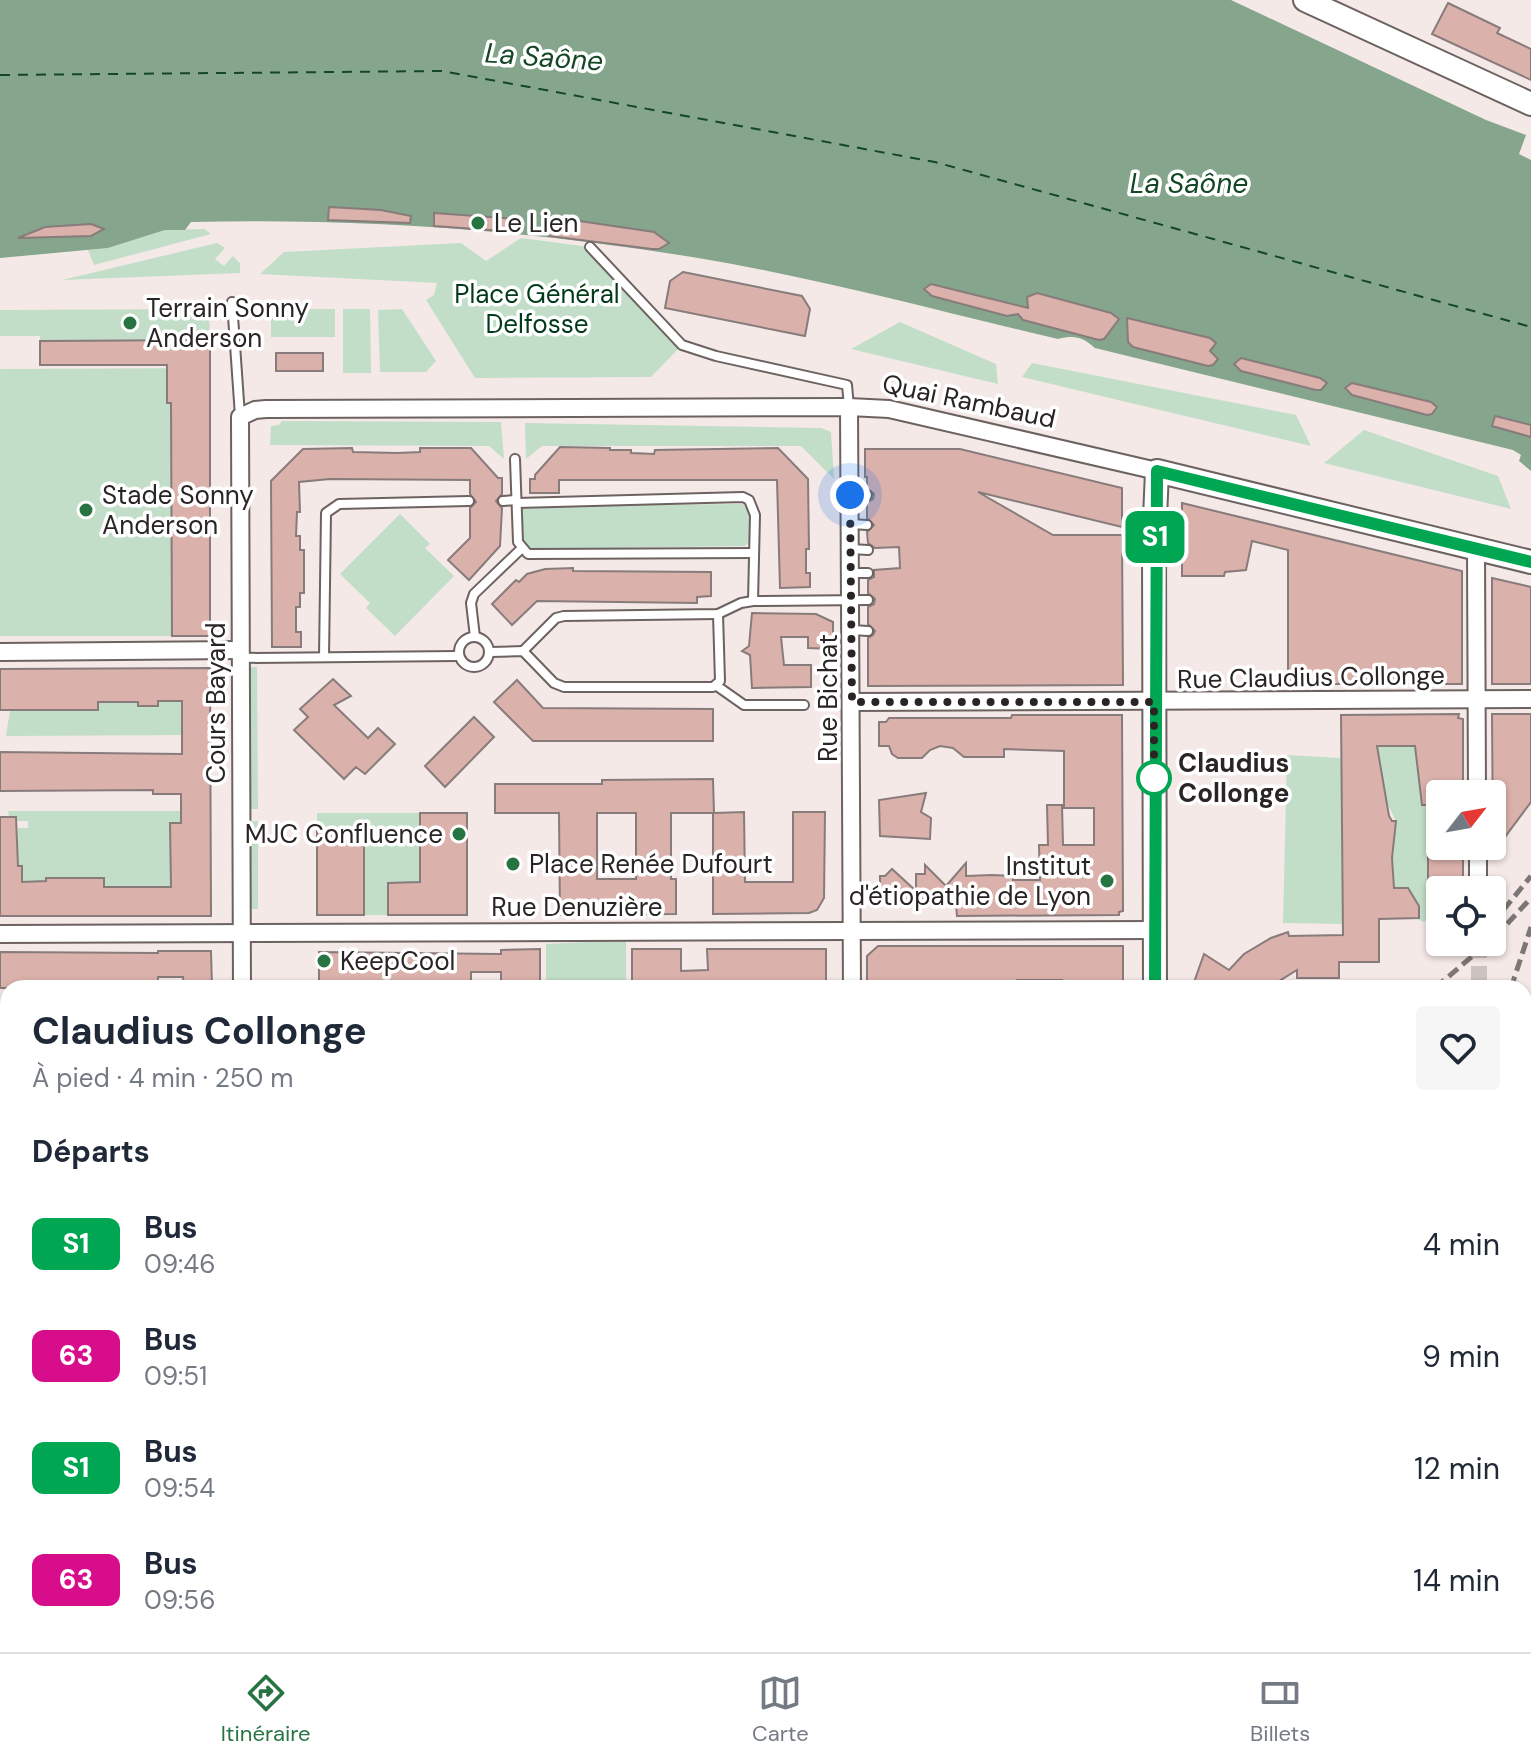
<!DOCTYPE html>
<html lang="fr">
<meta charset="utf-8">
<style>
:root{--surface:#fff;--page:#f6f6f7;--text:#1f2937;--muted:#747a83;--line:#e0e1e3;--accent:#287342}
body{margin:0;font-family:"DM Sans",sans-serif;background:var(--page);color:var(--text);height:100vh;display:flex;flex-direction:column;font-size:30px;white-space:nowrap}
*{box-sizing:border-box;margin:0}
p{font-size:26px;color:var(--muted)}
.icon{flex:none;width:44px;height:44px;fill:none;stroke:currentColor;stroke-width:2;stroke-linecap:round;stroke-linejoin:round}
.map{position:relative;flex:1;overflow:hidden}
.details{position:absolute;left:0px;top:980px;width:1532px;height:672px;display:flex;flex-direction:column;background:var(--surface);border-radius:24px 24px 0 0;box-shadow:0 2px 6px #0004}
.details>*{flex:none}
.badge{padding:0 16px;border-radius:12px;font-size:28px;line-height:52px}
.needle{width:52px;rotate:59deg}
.controls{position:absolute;left:1426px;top:780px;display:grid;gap:16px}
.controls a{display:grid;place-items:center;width:80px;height:80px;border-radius:8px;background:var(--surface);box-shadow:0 2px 6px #0004;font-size:40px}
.you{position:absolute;width:40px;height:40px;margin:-20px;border:6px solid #fff;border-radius:50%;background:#1a73e8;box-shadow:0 0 0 12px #1a73e833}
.map>.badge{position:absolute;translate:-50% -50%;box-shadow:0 0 0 4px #fff}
h2{padding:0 32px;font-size:30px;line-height:72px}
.round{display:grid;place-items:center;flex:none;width:84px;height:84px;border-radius:8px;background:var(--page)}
.overview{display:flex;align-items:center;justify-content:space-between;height:136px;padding:0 32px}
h1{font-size:38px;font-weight:700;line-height:60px}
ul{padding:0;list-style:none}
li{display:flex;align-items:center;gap:24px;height:112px;padding:0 32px}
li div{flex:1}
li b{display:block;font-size:30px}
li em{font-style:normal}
li .badge{min-width:88px;font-weight:700;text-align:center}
.dock{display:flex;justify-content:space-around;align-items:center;height:112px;border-top:2px solid var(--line);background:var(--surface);font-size:22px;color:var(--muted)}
.dock a{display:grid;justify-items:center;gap:4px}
.dock .selected{color:var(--accent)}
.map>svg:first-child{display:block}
.green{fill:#c2dec8}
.water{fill:#85a58c}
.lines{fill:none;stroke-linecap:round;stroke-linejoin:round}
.ferry{stroke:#134726;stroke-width:2;stroke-dasharray:10 8;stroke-linecap:butt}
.building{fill:#dbb1ab;stroke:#877c7b;stroke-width:2;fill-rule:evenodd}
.minor-tunnel{stroke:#ccc2c0;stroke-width:16;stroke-dasharray:16 8;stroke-linecap:butt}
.service-casing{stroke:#6c6260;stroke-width:12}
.minor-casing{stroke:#6c6260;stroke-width:20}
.tertiary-casing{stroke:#6c6260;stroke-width:26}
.service{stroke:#fff;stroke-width:8}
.minor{stroke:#fff;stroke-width:16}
.tertiary{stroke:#fff;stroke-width:22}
.tram{stroke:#7e7675;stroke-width:2}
.rail{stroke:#7e7675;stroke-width:5;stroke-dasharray:12 6;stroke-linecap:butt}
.line-casing{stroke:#fff;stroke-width:18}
.line{stroke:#00a651;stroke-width:12}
.walk{stroke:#2a2525;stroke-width:8;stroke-dasharray:0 14.4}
.poi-dot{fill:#287342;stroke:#fff;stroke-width:3}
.stop-dot{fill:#fff;stroke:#00a651;stroke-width:4}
.labels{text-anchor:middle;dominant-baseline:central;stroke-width:7;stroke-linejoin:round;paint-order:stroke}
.poi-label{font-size:26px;fill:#2a2525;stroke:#fff;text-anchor:start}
.park-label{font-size:26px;fill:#013a19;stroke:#fff}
.street-label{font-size:26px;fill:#2a2525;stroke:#fff}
.stop-label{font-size:26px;font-weight:bold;fill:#2a2525;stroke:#fff;text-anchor:start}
.water-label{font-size:28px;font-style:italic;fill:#134726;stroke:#fff}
</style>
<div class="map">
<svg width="1531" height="1652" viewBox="0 0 1531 1652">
<rect width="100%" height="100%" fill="#f5e9e7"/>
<!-- green -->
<g class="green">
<path d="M204,229L211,234L94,265L88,250L108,248L165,230Z"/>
<path d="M521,238L590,247L682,345L651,377L475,378L426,300L434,295L437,283L260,274L284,252L461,243L486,261Z"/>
<path d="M217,243L225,248L215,259L224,266L233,256L240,263V273L62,280Z"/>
<path d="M209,309L210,340L40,341V336H0V310Z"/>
<rect x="271" y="309" width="64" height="28"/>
<path d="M343,309H370L371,373H343Z"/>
<path d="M402,309L436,361L426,372H380L378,310Z"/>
<path d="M900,322L996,364L998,384L851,349Z"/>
<path d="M1032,363L1296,415L1311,446L1022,377Z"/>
<path d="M209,368L171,413L172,636H0V369Z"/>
<path d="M282,421L501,422L504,459L489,446L270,445L271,426L279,425Z"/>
<path d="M525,423L821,428L831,432L834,479L801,446H542L526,459Z"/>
<path d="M1364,430L1498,476L1511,509L1324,463Z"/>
<path d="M743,504L749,512V542L745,546L531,549L523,543L521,510L527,506Z"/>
<path d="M400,514L430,544L425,548L454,576L395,636L366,608L370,603L340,574Z"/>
<path d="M248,667H257L258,809H249Z"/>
<path d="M98,700L182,701L197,735L6,736L10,710H97Z"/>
<path d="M1375,746H1431L1417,763L1422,804L1440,805V846H1463V849H1428V887H1463L1458,890H1440V906L1424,922L1417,919L1419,912L1408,888H1394L1392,858L1396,821L1387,803L1380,763L1375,762Z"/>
<path d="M1287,755L1341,758L1343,924L1283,923Z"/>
<path d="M8,811H181V823L170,824L171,887H104L103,878H46V883L22,882L21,866H18V828H28V821H16V818L9,817Z"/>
<path d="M317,813H420V882L388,883V915H364V831H317Z"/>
<path d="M249,821H258V909H250Z"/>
<path d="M626,940V988H546V944Z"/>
</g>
<!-- water -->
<path class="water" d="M0,0H1231L1486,120L1526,135L1519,154L1531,160V471L1519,461L1521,455L1513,450L1095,348C1082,337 1075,335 1058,339C938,311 819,278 698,258C530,230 361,218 191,222L185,230H165L108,248L0,258Z"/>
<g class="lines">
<!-- ferry -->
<path class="ferry" d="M0,75L442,71L935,162L1531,327"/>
</g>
<!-- building -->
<g class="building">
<path d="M1448,3L1500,28L1497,33L1531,49V80L1432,34Z"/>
<path d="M329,207L381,210L411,216L410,223L328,220Z"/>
<path d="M434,213L517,219L523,228L518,232L434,226Z"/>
<path d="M552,217L654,232L669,243L659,249H652L549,236Z"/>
<path d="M91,224L104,229L91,236L18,238L45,227Z"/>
<path d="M683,272L802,296L810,309L805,336L665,308L670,281Z"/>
<path d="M931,284L1028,308L1027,297L1037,293L1111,313L1119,319L1104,339L1099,340L1023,320L1018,314L1007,316L932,296L924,289Z"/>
<path d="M1127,318L1210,338L1216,343L1210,351L1218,359L1213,365L1208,366L1133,347L1128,342Z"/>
<path d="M210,340V636H172L171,403H167V365H40V341Z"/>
<rect x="276" y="353" width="47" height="18"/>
<path d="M1241,358L1320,378L1327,383L1321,390H1316L1241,371L1234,364Z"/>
<path d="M1352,383L1431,402L1437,407L1432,414L1427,415L1352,395L1345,388Z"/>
<path d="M1495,416L1531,425V437L1492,426Z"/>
<path d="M560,447L610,448V450H631V453L654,454L655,450L778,448L808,479L809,549H806V573H810V587L780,588L777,480H559V493H530V479H535V475Z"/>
<path d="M352,448L353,452L398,453L420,452V448H471L498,478H502V494L496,501L502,508L500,546L469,580L448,560L470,538V508L476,502L470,494V480L330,479L299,482L300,512H297L296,536H300V550H304V593H300V607H296V632H301V647H272L271,481L303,449Z"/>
<path d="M865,449H960L1122,488V527L978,492L1053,535H1122L1123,685L868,686V638L873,635L875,631L868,624V607L874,604L875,599L868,593V580L874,577V570L900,568L899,547L875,548L868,543L867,532L874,525L867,518V502L873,499L874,494L867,488V477H865Z"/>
<path d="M1182,503L1462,571V684H1288V550L1252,541L1246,570L1225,572L1224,576H1182Z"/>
<path d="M573,568V571L711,572V596L697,597V603L537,601L512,625L492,604L516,580L519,582L527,574L545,569Z"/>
<path d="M1492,578L1531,587V684H1492Z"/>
<path d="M752,613L816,614L833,622V649L808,648V637H781L784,665H811V687L752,688L750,655L742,651L749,646Z"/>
<path d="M210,668L211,916H0V817H16L18,866H22V882L46,881V878H104V887H171L170,823H181V794H153V790L0,791V752L182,754V701H158V706H138V702H98V710H0V669Z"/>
<path d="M333,679L351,696L334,705L368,738L378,728L395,744L365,774L356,767L344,779L294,730L308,717L300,709Z"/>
<path d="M517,680L543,708L713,709V741H533L494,702Z"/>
<path d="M1459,714L1458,718L1463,719V794H1440V805H1422L1415,746H1377L1389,816L1392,821H1396L1392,858L1394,888H1408L1419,906V918L1379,919V962H1339V978H1297V970L1268,988H1192L1204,954L1229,970L1244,954L1271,938L1288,932L1289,936L1343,935L1341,715Z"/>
<path d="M1492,714H1531V802L1493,853Z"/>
<path d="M1012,715H1122L1123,911L1119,912V915L957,916L956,905L880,903V876H885L892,869L916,891V874H925V865L946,886L966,863V876L992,875L1013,876V880H1040L1039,845H1048L1047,805H1062L1063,845H1094V808H1064V751L1004,749V757H964L953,748L940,746L930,750L922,758H898L892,754L889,746H879V722H886L889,718H1011Z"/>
<path d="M474,717L494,737L445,787L425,766Z"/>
<path d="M713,779L714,813L744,812L745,882H793V812H825L824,898L817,910L809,913L713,914V813H671V879H676V914L560,915L559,813H495V784H602V780ZM597,813H636V879H597Z"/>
<path d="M926,793L921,812L931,818L930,839L880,836L879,800Z"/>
<path d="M420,813H467V915H388V883L420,882Z"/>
<path d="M364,830V915H317V831Z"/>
<rect x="1428" y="849" width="35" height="38"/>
<path d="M878,946H1123V988H1062V980H1017V988H971V981H918L919,988H867V956Z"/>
<path d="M540,949V988H501V972H471V988H319V952L501,954V950Z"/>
<path d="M632,949H681V971L708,970L707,949H826V988H632Z"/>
<path d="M158,951H211L212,988H184L183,977H158V981H149V988H0V952L158,953Z"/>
</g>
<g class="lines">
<!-- minor-tunnel -->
<path class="minor-tunnel" d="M1479,942V988"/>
<!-- service casing -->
<g class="service-casing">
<g id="service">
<path d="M590,247L682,345L716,356L847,385L849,407"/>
<path d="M232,302L240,416"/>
<path d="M515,459L518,542L528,554L754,553"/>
<path d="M850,495H867"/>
<path d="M503,501L516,500"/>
<path d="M517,503L743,497L749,500L755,515L753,601"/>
<path d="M851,524L867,525"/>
<path d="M851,549L868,550"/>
<path d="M851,573H868"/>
<path d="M852,630L868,631"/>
<circle cx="474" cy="652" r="15"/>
<path d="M475,637L471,603L474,594L521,549"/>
<path d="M523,651L556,618L564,616L718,614L741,603L753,601L868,600"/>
<path d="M491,652L523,651L554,683L564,687H713L720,681L718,614"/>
<path d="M324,657L326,513L339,504L469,501"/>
<path d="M241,658L458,656"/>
<path d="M717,686L744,705H804"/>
</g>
</g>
<!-- minor casing -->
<g class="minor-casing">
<g id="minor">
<path d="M849,407L852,988"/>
<path d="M1476,550L1477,794"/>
<path d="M0,652L240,650"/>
<path d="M852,702L1531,699"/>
<path d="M1478,846V882"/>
<path d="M0,934L1155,930"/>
<path d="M242,988L240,417L255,410L266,409L849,407L889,409L1157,471"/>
<path d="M0,1253H8"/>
<path d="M0,1624H8"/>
<path d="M243,1644V1652"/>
<path d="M855,1644V1652"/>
<path d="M1473,1644V1652"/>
<path d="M545,1652V1644"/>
</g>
</g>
<!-- tertiary casing -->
<g class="tertiary-casing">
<g id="tertiary">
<path d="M1305,0L1531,104"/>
<path d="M1155,988L1154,542L1157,471L1531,562"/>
<path d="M0,1372H8"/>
<path d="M0,1401H8"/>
<path d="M1156,1644V1652"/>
</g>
</g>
<!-- service -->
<use href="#service" class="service"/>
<!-- minor -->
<use href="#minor" class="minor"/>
<!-- tertiary -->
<use href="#tertiary" class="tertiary"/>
<!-- tram -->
<path class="tram" d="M0,1390H8"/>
<!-- rail -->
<g class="rail">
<path d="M1492,924L1531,876"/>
<path d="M1495,937L1531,898"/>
<path d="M1435,988L1489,942"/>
<path d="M1511,988L1531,927"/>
<path d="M0,1127H8"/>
<path d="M1502,1644L1503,1652"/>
</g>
</g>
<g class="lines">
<!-- line casing -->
<g class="line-casing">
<path id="line" d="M1155,988L1157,471L1531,562"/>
</g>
<!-- line -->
<use href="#line" class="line"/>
<!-- walk -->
<path class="walk" d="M850,495L852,702H1154V778"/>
</g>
<!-- markers -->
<g class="poi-dot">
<circle cx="478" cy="223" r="8"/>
<circle cx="130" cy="323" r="8"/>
<circle cx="86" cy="510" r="8"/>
<circle cx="459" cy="834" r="8"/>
<circle cx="513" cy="864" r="8"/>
<circle cx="1107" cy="881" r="8"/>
<circle cx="324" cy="961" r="8"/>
</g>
<circle class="stop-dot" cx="1154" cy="778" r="16"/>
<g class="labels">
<!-- poi labels -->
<g class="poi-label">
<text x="494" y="223">Le Lien</text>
<text x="146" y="308">Terrain Sonny<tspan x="146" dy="30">Anderson</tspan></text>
<text x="102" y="495">Stade Sonny<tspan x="102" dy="30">Anderson</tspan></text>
<text x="443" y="834" text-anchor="end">MJC Confluence</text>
<text x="529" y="864">Place Renée Dufourt</text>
<text x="1091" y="866" text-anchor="end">Institut<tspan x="1091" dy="30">d'étiopathie de Lyon</tspan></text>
<text x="340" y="961">KeepCool</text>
</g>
<!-- park labels -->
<g class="park-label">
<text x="537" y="294">Place Général<tspan x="537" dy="30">Delfosse</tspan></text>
</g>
<!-- street labels -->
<g class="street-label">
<text transform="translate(969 401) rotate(12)">Quai Rambaud</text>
<text transform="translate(1311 677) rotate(-1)">Rue Claudius Collonge</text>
<text transform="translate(828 698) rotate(-90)">Rue Bichat</text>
<text transform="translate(216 703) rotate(-90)">Cours Bayard</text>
<text x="577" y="907">Rue Denuzière</text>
</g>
<!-- stop labels -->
<g class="stop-label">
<text x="1178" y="763">Claudius<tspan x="1178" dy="30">Collonge</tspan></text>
</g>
<!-- water labels -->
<g class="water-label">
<text transform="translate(544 57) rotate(4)">La Saône</text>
<text x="1189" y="183">La Saône</text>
</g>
</g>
</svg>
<div class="controls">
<a><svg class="needle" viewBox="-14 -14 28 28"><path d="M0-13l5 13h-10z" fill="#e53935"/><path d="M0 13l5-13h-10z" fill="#747a83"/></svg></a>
<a><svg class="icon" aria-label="locate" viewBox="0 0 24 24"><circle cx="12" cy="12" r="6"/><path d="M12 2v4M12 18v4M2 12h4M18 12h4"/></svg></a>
</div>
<div class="you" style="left:850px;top:495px"></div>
<b class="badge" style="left:1155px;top:537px;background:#00a651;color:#fff">S1</b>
<section class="details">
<div class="overview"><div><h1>Claudius Collonge</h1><p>À pied · 4 min · 250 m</p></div><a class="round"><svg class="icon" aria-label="heart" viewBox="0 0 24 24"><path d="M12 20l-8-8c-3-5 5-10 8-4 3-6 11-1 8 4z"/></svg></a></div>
<h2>Départs</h2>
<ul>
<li><span class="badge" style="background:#00a651;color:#fff">S1</span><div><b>Bus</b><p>09:46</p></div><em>4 min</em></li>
<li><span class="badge" style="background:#d80d8c;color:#fff">63</span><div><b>Bus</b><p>09:51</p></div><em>9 min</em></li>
<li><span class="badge" style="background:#00a651;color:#fff">S1</span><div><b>Bus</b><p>09:54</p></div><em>12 min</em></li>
<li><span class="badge" style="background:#d80d8c;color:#fff">63</span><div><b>Bus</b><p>09:56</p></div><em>14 min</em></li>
</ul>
</section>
</div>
<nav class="dock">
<a class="selected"><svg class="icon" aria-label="directions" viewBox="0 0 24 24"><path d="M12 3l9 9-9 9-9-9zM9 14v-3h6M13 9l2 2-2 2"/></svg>Itinéraire</a>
<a><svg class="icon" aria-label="map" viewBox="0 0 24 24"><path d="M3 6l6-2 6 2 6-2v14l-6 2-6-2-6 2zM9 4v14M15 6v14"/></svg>Carte</a>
<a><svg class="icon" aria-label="tickets" viewBox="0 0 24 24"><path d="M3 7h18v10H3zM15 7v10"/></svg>Billets</a>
</nav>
